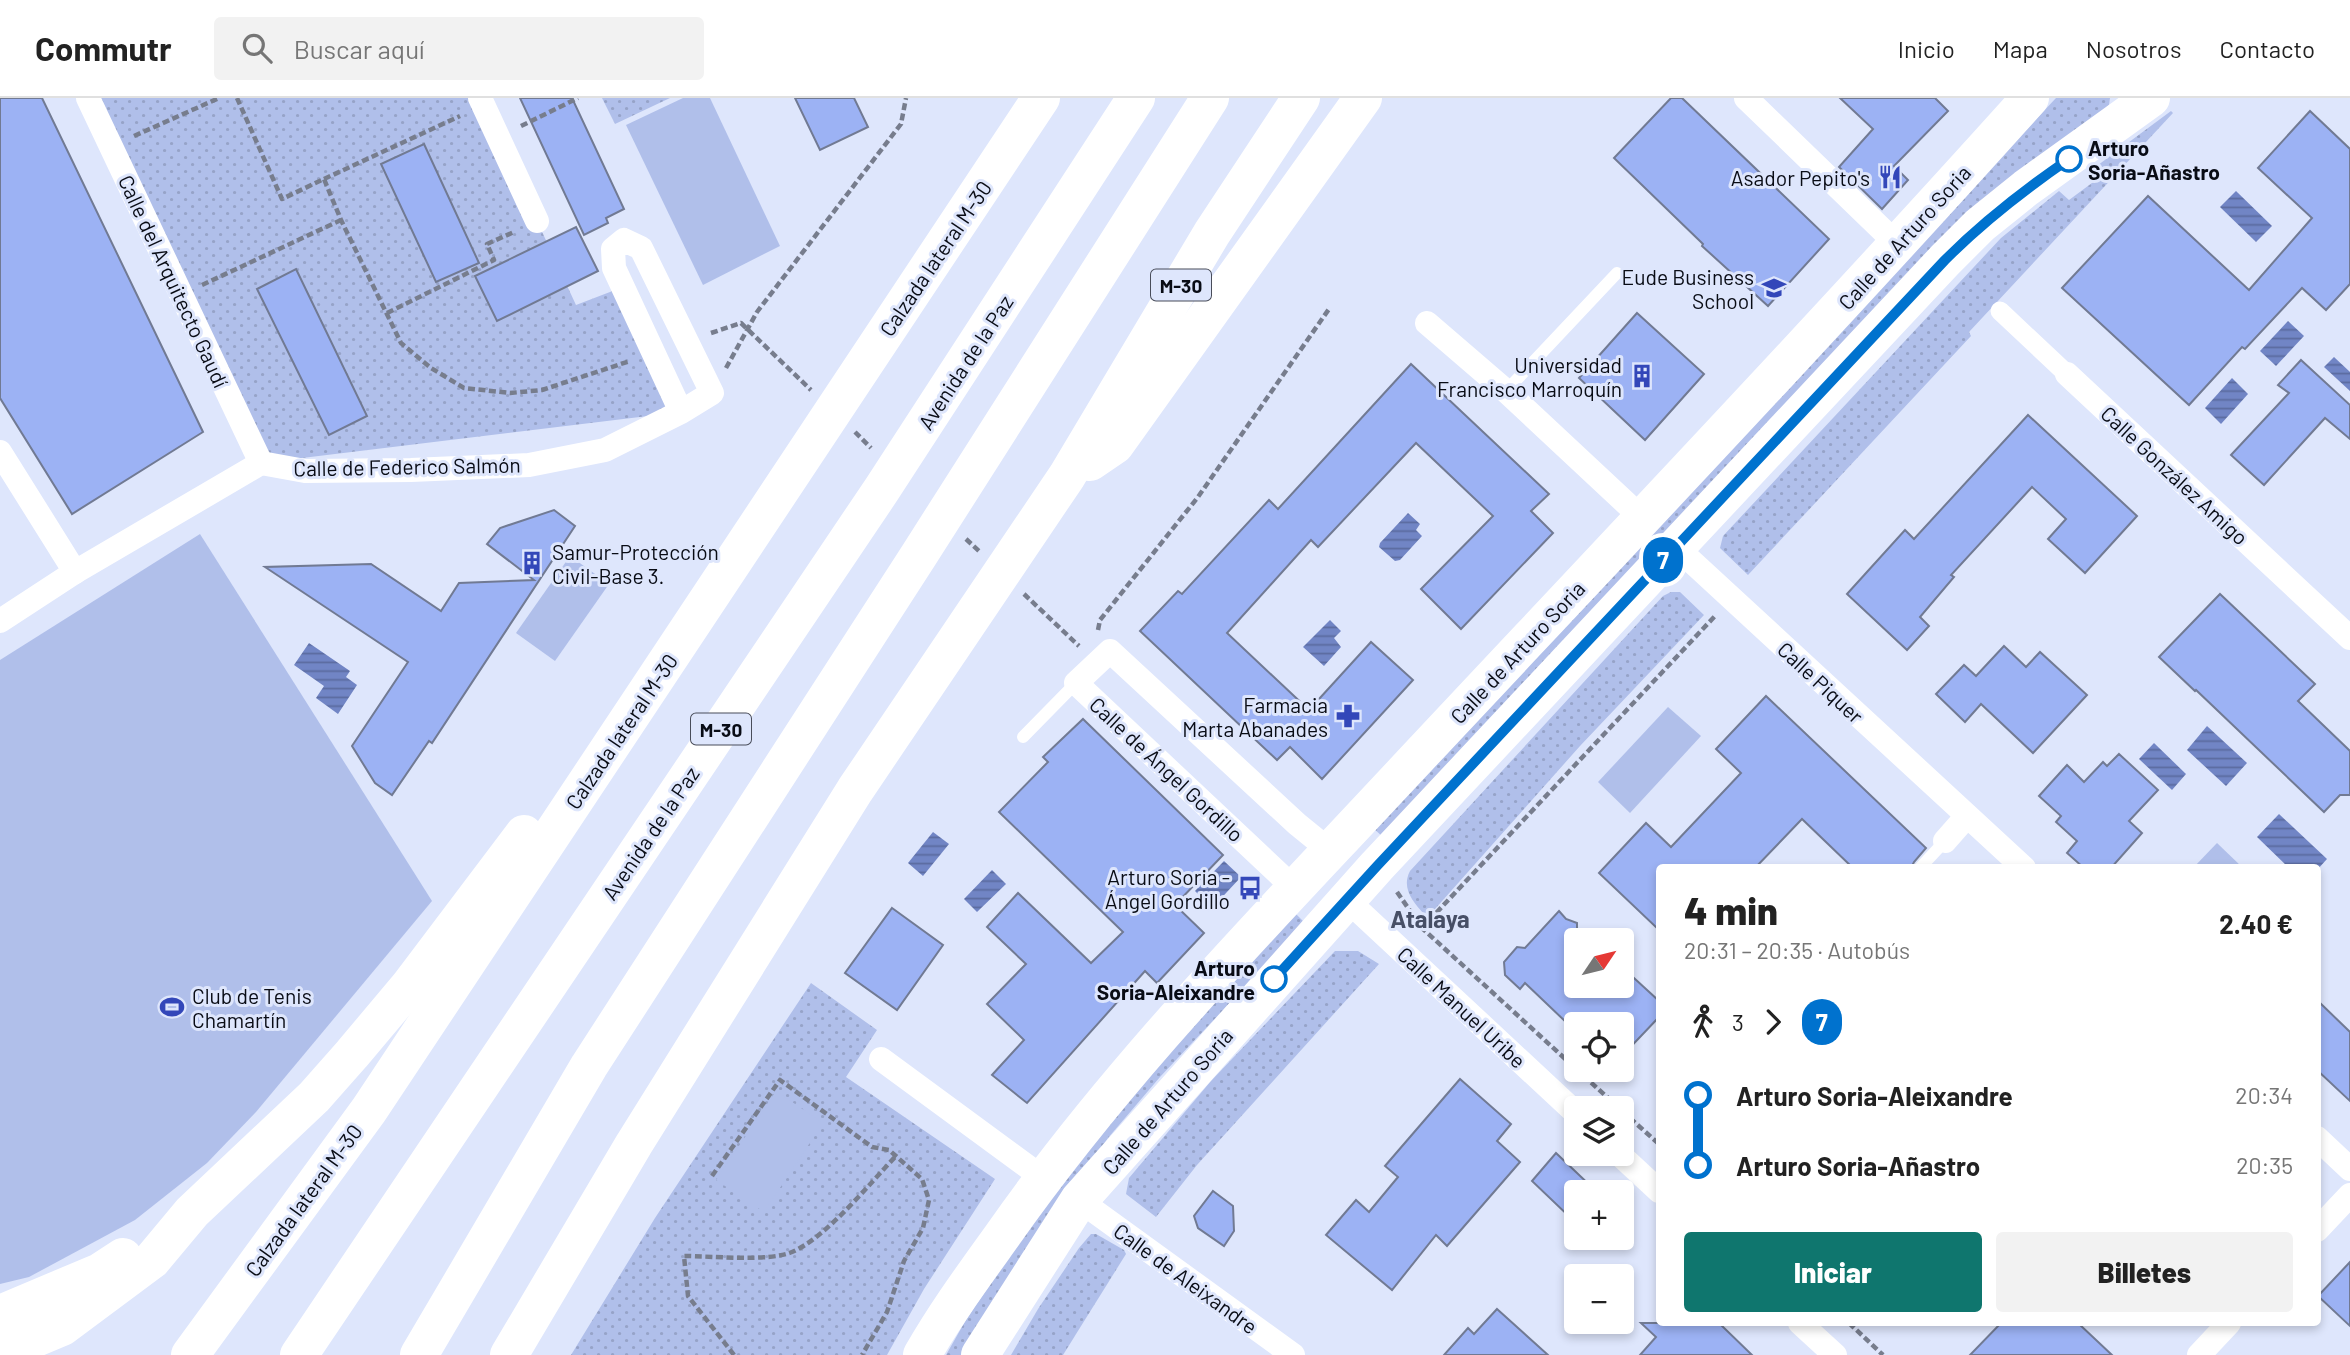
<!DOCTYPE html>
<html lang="es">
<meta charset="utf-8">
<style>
:root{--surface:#fff;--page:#f2f2f2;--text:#222;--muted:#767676;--line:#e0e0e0;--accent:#0f766e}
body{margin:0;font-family:Barlow,sans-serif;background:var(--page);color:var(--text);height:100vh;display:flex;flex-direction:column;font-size:26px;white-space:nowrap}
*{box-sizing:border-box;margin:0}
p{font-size:23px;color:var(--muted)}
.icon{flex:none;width:38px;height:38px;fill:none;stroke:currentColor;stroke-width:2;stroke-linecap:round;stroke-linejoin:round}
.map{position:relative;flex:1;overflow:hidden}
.sheet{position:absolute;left:1656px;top:766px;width:665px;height:462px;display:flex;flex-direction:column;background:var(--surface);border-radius:7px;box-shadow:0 4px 10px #0003}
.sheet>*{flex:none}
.badge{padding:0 14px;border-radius:23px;font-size:24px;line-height:46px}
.needle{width:46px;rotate:55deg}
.fabs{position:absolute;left:1564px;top:830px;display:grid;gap:14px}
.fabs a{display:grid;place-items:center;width:70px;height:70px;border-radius:7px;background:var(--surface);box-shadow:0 4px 10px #0003;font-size:35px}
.map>.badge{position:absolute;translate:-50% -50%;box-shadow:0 0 0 4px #fff}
.legs{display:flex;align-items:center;gap:10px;height:77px;padding:0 28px;font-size:23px}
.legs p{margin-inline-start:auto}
.head{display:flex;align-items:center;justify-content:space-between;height:119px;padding:0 28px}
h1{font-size:38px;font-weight:800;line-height:52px}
.button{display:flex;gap:14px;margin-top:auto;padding:14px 28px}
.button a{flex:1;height:80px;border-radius:7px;background:var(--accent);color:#fff;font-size:28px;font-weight:800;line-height:80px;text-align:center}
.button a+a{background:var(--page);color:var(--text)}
ul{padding:0 28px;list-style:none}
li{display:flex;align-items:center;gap:24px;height:70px;font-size:26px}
li i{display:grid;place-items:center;width:10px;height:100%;margin:0 9px;background:currentColor}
li i::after{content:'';width:18px;height:18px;margin:-9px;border:5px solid;border-radius:50%;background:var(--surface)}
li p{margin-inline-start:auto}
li:first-child i{background:linear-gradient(#0000 50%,currentColor 0)}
li:last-child i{background:linear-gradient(currentColor 50%,#0000 0)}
header{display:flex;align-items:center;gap:42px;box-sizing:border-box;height:98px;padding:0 35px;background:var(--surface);border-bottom:2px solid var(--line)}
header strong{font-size:33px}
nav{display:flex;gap:38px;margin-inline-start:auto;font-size:24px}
.search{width:490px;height:63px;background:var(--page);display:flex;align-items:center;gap:18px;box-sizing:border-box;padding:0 24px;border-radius:7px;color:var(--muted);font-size:26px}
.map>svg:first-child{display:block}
.green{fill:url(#green-dots)}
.pitch{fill:#b0bfea}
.water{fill:url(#water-rules)}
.building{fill:#9cb2f4;stroke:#717a93;stroke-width:2}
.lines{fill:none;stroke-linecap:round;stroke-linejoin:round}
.path{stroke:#777d8d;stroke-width:4.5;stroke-dasharray:7 3.5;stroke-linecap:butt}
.service{stroke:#fff;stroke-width:12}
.pedestrian{stroke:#fff;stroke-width:19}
.minor{stroke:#fff;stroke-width:24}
.primary{stroke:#fff;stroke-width:38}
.motorway{stroke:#fff;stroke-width:38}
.line-1-casing{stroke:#fff;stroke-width:16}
.line-1{stroke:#0072ce;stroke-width:10}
.stop-1-dot{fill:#fff;stroke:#0072ce;stroke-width:3.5}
.labels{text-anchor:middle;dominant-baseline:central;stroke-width:6;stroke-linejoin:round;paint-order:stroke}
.shield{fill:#dee6fc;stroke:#494d5a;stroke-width:2}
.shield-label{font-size:19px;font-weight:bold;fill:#090c15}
.stop-label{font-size:21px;font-weight:bold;fill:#090c15;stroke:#dee6fc;text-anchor:start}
.poi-label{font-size:21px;fill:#090c15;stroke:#dee6fc;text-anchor:end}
.street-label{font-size:21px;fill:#090c15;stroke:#dee6fc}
.quarter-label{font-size:24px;font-weight:bold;fill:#474f66;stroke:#dee6fc}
</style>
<header>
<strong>Commutr</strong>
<div class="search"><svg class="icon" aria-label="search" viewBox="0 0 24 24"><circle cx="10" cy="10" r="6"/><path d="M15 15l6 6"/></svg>Buscar aquí</div>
<nav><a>Inicio</a><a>Mapa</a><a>Nosotros</a><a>Contacto</a></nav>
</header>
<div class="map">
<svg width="2350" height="1257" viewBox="0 0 2350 1257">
<defs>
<pattern id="green-dots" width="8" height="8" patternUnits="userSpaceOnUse" patternTransform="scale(1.75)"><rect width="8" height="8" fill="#b0bfea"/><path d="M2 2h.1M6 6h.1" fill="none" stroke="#96a3c8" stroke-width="1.8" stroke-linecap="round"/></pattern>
<pattern id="water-rules" width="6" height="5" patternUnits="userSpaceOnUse" patternTransform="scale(1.75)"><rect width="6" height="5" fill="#7185c5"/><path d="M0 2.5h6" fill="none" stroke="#5b6b9f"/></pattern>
</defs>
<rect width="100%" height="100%" fill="#dee6fc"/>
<!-- green -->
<g class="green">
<path d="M88,0H480L576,207L623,189L681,314L261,365Z"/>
<path d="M602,0H670L615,26Z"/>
<path d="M2056,0H2110L2109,7L1384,740L1372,729Z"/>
<path d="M2171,13L2173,15L1969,234L1971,238L1748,477L1720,450L1723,438L2001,140L2059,93L2069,102L2096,82L2090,73Z"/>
<path d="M1671,494H1680L1704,517L1580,648L1435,811L1424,816C1413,804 1401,790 1410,773L1663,498Z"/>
<path d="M1293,813L1305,825L1160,979L1108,1040L963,1257H946L967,1220L1082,1053Z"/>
<path d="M1335,853H1358L1379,866L1197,1067L1156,1119L1126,1096L1129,1080L1211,983Z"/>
<path d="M811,885L877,932L846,979L995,1081L924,1191L887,1257H571L655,1120Z"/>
<path d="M1091,1136H1096L1124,1152L1126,1156L1063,1257H1011L1038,1211L1079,1150Z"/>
</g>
<!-- pitch -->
<g class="pitch">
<path d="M683,0H710L780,148L703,187L626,27Z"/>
<path d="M200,436L432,803L256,1014L207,1065L135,1122L29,1179L0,1186V562Z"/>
<path d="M570,458L609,486L555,563L516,535Z"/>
<path d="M1668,609L1701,638L1630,715L1598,684Z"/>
<path d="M2217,745L2243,770H2193Z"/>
<path d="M776,993L823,1025L764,1114L716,1082Z"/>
</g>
<!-- water -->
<g class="water">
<path d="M2236,93L2272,128L2256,144L2220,109Z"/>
<path d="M2288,223L2304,238L2276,268L2260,253Z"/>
<path d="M2334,259L2350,274V293L2324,269Z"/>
<path d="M2232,280L2248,296L2221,326L2205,310Z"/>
<path d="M1408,415L1420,426L1416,432L1422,438L1400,462L1395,463L1379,449L1380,445Z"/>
<path d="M1330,522L1341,533L1334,540L1341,549L1324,568L1303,549Z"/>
<path d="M309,545L350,573L346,579L357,587L338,616L316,600L324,588L294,567Z"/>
<path d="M2207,628L2247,665L2226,688L2187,652Z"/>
<path d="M2154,645L2186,676L2172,692L2139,661Z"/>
<path d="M2279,716L2327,761L2317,772L2289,770L2257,739Z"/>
<path d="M933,734L949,746L923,778L908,765Z"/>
<path d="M1224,763L1241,779L1212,810L1195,793Z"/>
<path d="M992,772L1006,786L977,814L964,801Z"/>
</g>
<!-- building -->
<g class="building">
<path d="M0,0H42L203,334L72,416L0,300Z"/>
<path d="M520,0H572L624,111L606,120L608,125L584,137Z"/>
<path d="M795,0H854L868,29L820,52Z"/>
<path d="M1671,0H1682L1829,141L1768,208L1702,148L1703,146L1614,60Z"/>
<path d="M1840,0H1935L1948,13L1894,68L1908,82L1882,111L1839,69L1873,31Z"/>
<path d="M2310,13L2350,51V186L2326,212L2302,190L2245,251L2242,249L2189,307L2062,190L2148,98L2249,192L2312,120L2258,70Z"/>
<path d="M424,46L479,165L436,184L381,66Z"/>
<path d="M576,129L598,173L497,223L475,178Z"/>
<path d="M296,171L367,318L329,337L257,191Z"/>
<path d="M1637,215L1704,276L1645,342L1579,280Z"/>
<path d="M2301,262L2350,307V341L2325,320L2264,387L2231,357L2289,295L2278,287Z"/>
<path d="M1411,266L1549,396L1531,413L1553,435L1461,531L1421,491L1493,418L1416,345L1318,449L1311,442L1227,535L1309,612L1371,544L1413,582L1322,681L1290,649L1277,662L1140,533L1178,493L1182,496L1269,402L1278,411Z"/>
<path d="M2028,317L2137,418L2085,475L2048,441L2066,421L2032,389L1951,477L1954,479L1920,519L1929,528L1907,552L1847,496L1905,432L1914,441Z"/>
<path d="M554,412L575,428L432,645L429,643L392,697L375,685L352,648L408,564L265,469L371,466L441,513L459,485L534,482L487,446L500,430Z"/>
<path d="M2220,496L2315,586L2298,603L2350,653V697H2340L2324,714L2196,592L2195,593L2159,559Z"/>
<path d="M2004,548L2026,569L2040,554L2087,597L2033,655L1981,606L1965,624L1936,596L1964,567L1976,578Z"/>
<path d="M1766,598L1926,750L1914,764L1911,770H1853L1802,721L1755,770H1659V832L1599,775L1646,725L1671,749L1741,675L1716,651Z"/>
<path d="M1083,621L1223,757L1175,807L1204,835L1157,885L1145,873L1027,1005L992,977L1024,942L987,906L1026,866L987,829L1018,795L1091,865L1123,834L999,714L1048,664L1043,659Z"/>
<path d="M2119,656L2158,692L2129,723L2142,735L2111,770H2084L2067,755L2077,743L2056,724L2061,718L2039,698L2067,667L2084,684L2103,664L2107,668Z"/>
<path d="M892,810L943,847L897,912L845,875Z"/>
<path d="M1559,813L1566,821L1577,825V887H1622V869L1659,903V919L1622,958V926H1568L1525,885L1520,891L1505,877L1504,864L1517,849L1525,850Z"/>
<path d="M2317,902L2350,934V1003L2317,972Z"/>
<path d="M1460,981L1511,1026L1497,1043L1520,1064L1447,1148L1436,1137L1392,1192L1326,1137L1356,1102L1369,1114L1398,1079L1385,1068Z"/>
<path d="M1556,1055L1597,1094H1577V1126L1532,1083Z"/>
<path d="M1213,1093L1233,1108L1234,1133L1224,1148L1198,1130L1194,1118Z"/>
<path d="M2350,1164V1228L2318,1198Z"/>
<path d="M1497,1211L1548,1257H1444L1468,1230L1474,1236Z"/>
<path d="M1641,1225H1719L1752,1257H1640L1656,1239Z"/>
<path d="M2001,1225H2078L2112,1257H1970Z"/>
</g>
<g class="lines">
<!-- path -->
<g class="path">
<path d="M237,0L282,101L324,81L341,122L401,245L431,270L464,290L510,295L542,292L630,263"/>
<path d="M521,28L578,0"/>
<path d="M134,38L219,0"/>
<path d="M324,81L460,18"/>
<path d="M202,187L341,122"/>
<path d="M387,215L494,162L487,146L514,134"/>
<path d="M711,235L741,225L811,292"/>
<path d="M726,270L757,214L901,26L906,0"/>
<path d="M855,334L871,350"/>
<path d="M966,441L980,454"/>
<path d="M1024,496L1079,548"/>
<path d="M1098,532L1100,522L1198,399L1329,211"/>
<path d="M1397,794L1422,830L1619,1010"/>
<path d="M1422,830L1715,518"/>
<path d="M1622,1013L1659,1046"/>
<path d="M712,1078L780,982L872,1049L889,1052L922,1081L929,1102L923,1130L904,1163L887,1214L862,1257"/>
<path d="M1849,1225L1883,1257"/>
<path d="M734,1257L688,1198L684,1158C711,1158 769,1164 792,1154C827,1139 869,1086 896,1058"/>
</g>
<!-- service -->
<g class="service">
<path d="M1506,293L1617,175"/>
<path d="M1023,639L1076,585"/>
<path d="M1920,770L1945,743"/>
</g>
<!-- pedestrian -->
<path class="pedestrian" d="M2000,213L2067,276"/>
<!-- minor -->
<g class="minor">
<path d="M88,0L261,365"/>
<path d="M480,0L537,123"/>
<path d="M1746,0L1898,147"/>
<path d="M1427,225L1506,293L1642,420"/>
<path d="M2067,276L2350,540"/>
<path d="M0,354L75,474"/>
<path d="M1676,449L2024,770"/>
<path d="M0,523L75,474L261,365L305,373L411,372L529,367L605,352L681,314L712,295L641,150L624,142L613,151L614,170L681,314"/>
<path d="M1945,743L1967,718"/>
<path d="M1294,790L1076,585L1110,553L1297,726L1329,752"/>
<path d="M1346,801L1577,1016"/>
<path d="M881,961L1043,1080"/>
<path d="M2317,1040L2350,1071"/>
<path d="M1618,1055L1659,1093"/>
<path d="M1079,1102L1293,1257"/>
<path d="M2317,1132L2350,1097"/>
<path d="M1800,1225L1835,1257"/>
<path d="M2199,1257L2229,1225"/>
</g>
<!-- primary -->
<g class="primary">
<path d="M922,1257C946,1215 974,1177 1002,1138C1112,981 1245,844 1376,704C1595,470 1816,238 2030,0"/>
<path d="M980,1257L1079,1102L1377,768L1945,162L1980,127L2026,90L2151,0"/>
</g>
<!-- motorway -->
<g class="motorway">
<path d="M1090,364L1115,347L1363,0"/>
<path d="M0,1216L100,1174L123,1159"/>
<path d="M0,1255L62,1229L152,1162L192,1114L314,999L352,956L410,887L524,736"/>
<path d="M190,1257L369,1012L1041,0"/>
<path d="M299,1257L882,391L1136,0"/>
<path d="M419,1257L589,968L919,457L1210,0"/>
<path d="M509,1257L634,1046L855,692L1067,378L1212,135L1301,0"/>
</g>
</g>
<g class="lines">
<!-- line-1 casing -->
<g class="line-1-casing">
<path id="line-1" d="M1274,881L1377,768L1945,162C1983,124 2024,92 2069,61"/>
</g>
<!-- line-1 -->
<use href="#line-1" class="line-1"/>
</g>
<!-- icons -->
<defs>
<g id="restaurant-bare" transform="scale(1.89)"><path d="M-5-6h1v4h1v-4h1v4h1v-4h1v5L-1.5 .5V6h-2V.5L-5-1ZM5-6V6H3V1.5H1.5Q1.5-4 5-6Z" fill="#3347b9" stroke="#dee6fc" stroke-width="2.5" paint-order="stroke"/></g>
<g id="university-bare" transform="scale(1.89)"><path d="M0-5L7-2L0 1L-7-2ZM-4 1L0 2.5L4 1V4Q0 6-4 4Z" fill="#3347b9" stroke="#dee6fc" stroke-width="2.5" paint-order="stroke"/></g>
<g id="building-bare" transform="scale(1.89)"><path d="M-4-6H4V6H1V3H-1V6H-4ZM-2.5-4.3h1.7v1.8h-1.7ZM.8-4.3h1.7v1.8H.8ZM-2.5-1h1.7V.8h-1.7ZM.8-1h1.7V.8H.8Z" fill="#3347b9" stroke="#dee6fc" stroke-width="2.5" paint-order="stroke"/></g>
<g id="pharmacy-bare" transform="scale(1.89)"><path d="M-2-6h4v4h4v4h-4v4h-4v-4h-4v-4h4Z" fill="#3347b9" stroke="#dee6fc" stroke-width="2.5" paint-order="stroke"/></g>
<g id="bus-bare" transform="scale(1.89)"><path d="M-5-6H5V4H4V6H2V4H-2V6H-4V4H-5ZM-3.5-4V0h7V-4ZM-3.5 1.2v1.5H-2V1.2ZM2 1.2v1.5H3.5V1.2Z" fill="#3347b9" stroke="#dee6fc" stroke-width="2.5" paint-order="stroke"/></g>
<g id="stadium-bare" transform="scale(1.89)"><path d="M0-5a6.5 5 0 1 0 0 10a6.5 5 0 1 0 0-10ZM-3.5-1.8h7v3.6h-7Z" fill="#3347b9" stroke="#dee6fc" stroke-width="2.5" paint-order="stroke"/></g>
</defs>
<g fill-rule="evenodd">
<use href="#restaurant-bare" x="1890" y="79"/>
<use href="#university-bare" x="1774" y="190"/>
<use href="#building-bare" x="1642" y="278"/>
<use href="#building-bare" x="532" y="465"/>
<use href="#pharmacy-bare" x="1348" y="618"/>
<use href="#bus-bare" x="1250" y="790"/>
<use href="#stadium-bare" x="172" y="909"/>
</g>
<!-- markers -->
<g class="stop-1-dot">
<circle cx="2069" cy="61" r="12"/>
<circle cx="1274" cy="881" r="12"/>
</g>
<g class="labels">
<!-- shield labels -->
<g class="shield">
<rect x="1151" y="171.5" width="60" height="31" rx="5"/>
<rect x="691" y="615.5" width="60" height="31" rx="5"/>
</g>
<g class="shield-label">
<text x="1181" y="187">M-30</text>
<text x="721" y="631">M-30</text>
</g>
<!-- stop labels -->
<g class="stop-label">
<text x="2088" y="49">Arturo<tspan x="2088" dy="24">Soria-Añastro</tspan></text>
<text x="1255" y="869" text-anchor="end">Arturo<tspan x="1255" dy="24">Soria-Aleixandre</tspan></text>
</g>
<!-- poi labels -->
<g class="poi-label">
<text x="1870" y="79">Asador Pepito's</text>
<text x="1754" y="178">Eude Business<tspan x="1754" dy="24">School</tspan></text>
<text x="1622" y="266">Universidad<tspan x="1622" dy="24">Francisco Marroquín</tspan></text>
<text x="552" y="453" text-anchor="start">Samur-Protección<tspan x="552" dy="24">Civil-Base 3.</tspan></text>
<text x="1328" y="606">Farmacia<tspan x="1328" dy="24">Marta Abanades</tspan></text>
<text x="1230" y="778">Arturo Soria -<tspan x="1230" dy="24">Ángel Gordillo</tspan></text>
<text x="192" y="897" text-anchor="start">Club de Tenis<tspan x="192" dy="24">Chamartín</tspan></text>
</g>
<!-- street labels -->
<g class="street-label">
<text transform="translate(1904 139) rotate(-48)">Calle de Arturo Soria</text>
<text transform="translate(935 160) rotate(-56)">Calzada lateral M-30</text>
<text transform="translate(174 183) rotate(65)">Calle del Arquitecto Gaudí</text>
<text transform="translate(965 264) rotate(-57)">Avenida de la Paz</text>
<text transform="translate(407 368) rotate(-1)">Calle de Federico Salmón</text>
<text transform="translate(2175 377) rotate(43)">Calle González Amigo</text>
<text transform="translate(1517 554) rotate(-47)">Calle de Arturo Soria</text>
<text transform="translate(1821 584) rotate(43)">Calle Piquer</text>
<text transform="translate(621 633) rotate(-56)">Calzada lateral M-30</text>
<text transform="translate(1167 671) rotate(43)">Calle de Ángel Gordillo</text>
<text transform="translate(650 735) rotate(-56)">Avenida de la Paz</text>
<text transform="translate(1462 909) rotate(43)">Calle Manuel Uribe</text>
<text transform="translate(1167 1003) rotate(-49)">Calle de Arturo Soria</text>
<text transform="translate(303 1102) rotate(-54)">Calzada lateral M-30</text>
<text transform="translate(1186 1180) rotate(36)">Calle de Aleixandre</text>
</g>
<!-- quarter labels -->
<g class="quarter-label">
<text x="1430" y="820">Atalaya</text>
</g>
</g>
</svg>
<div class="fabs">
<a><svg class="needle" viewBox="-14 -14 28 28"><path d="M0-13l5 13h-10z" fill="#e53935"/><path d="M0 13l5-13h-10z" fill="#767676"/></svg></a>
<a><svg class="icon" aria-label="locate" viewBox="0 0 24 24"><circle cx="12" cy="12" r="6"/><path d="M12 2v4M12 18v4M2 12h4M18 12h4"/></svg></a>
<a><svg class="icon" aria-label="layers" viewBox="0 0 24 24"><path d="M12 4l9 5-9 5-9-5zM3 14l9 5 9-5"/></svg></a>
<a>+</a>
<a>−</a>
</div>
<b class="badge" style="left:1663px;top:462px;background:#0072ce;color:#fff">7</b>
<section class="sheet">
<div class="head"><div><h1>4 min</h1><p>20:31 – 20:35 · Autobús</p></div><b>2.40 €</b></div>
<div class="legs"><svg class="icon" aria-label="walk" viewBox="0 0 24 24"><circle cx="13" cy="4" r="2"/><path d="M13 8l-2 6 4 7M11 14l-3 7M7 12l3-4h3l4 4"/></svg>3<svg class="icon" aria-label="forward" viewBox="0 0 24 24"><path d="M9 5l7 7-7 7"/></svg><b class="badge" style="background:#0072ce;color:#fff">7</b></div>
<ul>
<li><i style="color:#0072ce"></i><b>Arturo Soria-Aleixandre</b><p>20:34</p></li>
<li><i style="color:#0072ce"></i><b>Arturo Soria-Añastro</b><p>20:35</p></li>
</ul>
<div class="button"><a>Iniciar</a><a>Billetes</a></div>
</section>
</div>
